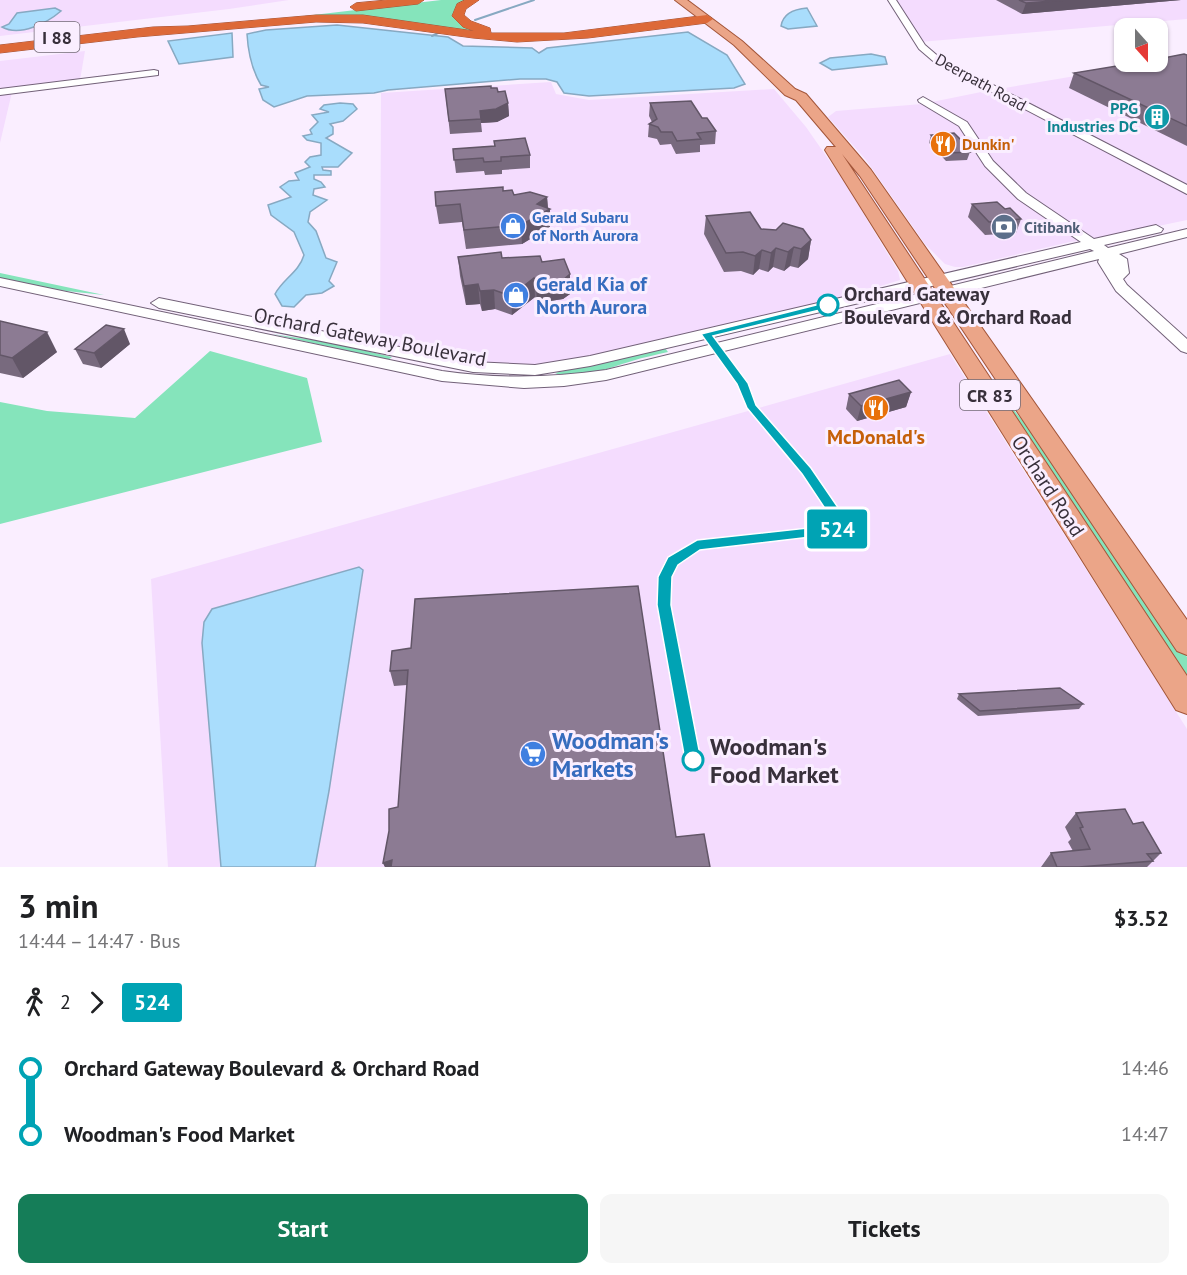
<!DOCTYPE html>
<meta charset="utf-8">
<style>
:root{--surface:#fff;--page:#f6f6f6;--text:#202124;--muted:#757577;--accent:#157d58}
body{margin:0;font-family:"PT Sans",sans-serif;background:var(--page);color:var(--text);height:100vh;display:flex;flex-direction:column;font-size:22px;white-space:nowrap}
*{box-sizing:border-box;margin:0}
p{font-size:20px;color:var(--muted)}
.icon{flex:none;width:33px;height:33px;fill:none;stroke:currentColor;stroke-width:2;stroke-linecap:round;stroke-linejoin:round}
.map{position:relative;height:867px;overflow:hidden}
.drawer{display:flex;flex-direction:column;background:var(--surface);flex:1}
.drawer>*{flex:none}
.badge{padding:0 12px;border-radius:4px;font-size:21px;line-height:39px}
.needle{width:39px;rotate:159deg}
.tools{position:absolute;left:1114px;top:18px;display:grid;gap:12px}
.tools a{display:grid;place-items:center;width:54px;height:54px;border-radius:12px;background:var(--surface);box-shadow:0 2px 4px #0004;font-size:30px}
.map>.badge{position:absolute;translate:-50% -50%;box-shadow:0 0 0 3px #fff}
.legs{display:flex;align-items:center;gap:9px;height:66px;padding:0 18px;font-size:20px}
.legs p{margin-inline-start:auto}
.overview{display:flex;align-items:center;justify-content:space-between;height:102px;padding:0 18px}
h1{font-size:33px;font-weight:700;line-height:45px}
.action{display:flex;gap:12px;margin-top:auto;padding:12px 18px}
.action a{flex:1;height:69px;border-radius:12px;background:var(--accent);color:#fff;font-size:24px;font-weight:700;line-height:69px;text-align:center}
.action a+a{background:var(--page);color:var(--text)}
ul{padding:0 18px;list-style:none}
li{display:flex;align-items:center;gap:21px;height:66px;font-size:22px}
li i{display:grid;place-items:center;width:9px;height:100%;margin:0 8px;background:currentColor}
li i::after{content:'';width:15px;height:15px;margin:-8px;border:4px solid;border-radius:50%;background:var(--surface)}
li p{margin-inline-start:auto}
li:first-child i{background:linear-gradient(#0000 50%,currentColor 0)}
li:last-child i{background:linear-gradient(currentColor 50%,#0000 0)}
.map>svg:first-child{display:block}
.built{fill:#f4dcfe}
.green{fill:#85e4bb}
.water{fill:#a9ddfc;stroke:#87a9c2;stroke-width:1.5}
.lines{fill:none;stroke-linecap:round;stroke-linejoin:round}
.stream{stroke:#87a9c2;stroke-width:2}
.minor-casing{stroke:#726178;stroke-width:2}
.major-casing{stroke:#a35539;stroke-width:2}
.highway-casing{stroke:#a35539;stroke-width:1}
.minor{fill:#fff;fill-rule:evenodd}
.major{fill:#eba588;fill-rule:evenodd}
.highway{fill:#dd6938;fill-rule:evenodd}
.wall{fill:#786a7e}
.shaded-wall{fill:#625667}
.building{fill:#8c7b93;stroke:#625667;stroke-width:1.5}
.line-1{fill:#00a3b4;stroke:#fff;stroke-width:1.5}
.stop-1-dot{fill:#fff;stroke:#00a3b4;stroke-width:3}
.labels{text-anchor:middle;dominant-baseline:central;stroke-width:6;stroke-linejoin:round;paint-order:stroke}
.far-street-label{font-size:16px;fill:#38303b;stroke:#faeeff}
.far-culture-label{font-size:16px;font-weight:bold;fill:#0d838f;stroke:#faeeff;text-anchor:end}
.far-food-label{font-size:16px;font-weight:bold;fill:#c56008;stroke:#faeeff;text-anchor:start}
.far-shop-label{font-size:16px;font-weight:bold;fill:#366cbe;stroke:#faeeff;text-anchor:start}
.far-service-label{font-size:16px;font-weight:bold;fill:#4e5e75;stroke:#faeeff;text-anchor:start}
.shield{fill:#faeeff;stroke:#726976;stroke-width:1.5}
.shield-label{font-size:18px;font-weight:bold;fill:#38303b}
.shop-label{font-size:20px;font-weight:bold;fill:#366cbe;stroke:#faeeff;text-anchor:start}
.stop-label{font-size:20px;font-weight:bold;fill:#38303b;stroke:#faeeff;text-anchor:start}
.street-label{font-size:20px;fill:#38303b;stroke:#faeeff}
.food-label{font-size:20px;font-weight:bold;fill:#c56008;stroke:#faeeff}
.near-shop-label{font-size:24px;font-weight:bold;fill:#366cbe;stroke:#faeeff;text-anchor:start}
.near-stop-label{font-size:24px;font-weight:bold;fill:#38303b;stroke:#faeeff;text-anchor:start}
</style>
<div class="map">
<svg width="1187" height="867" viewBox="0 0 1187 867">
<rect width="100%" height="100%" fill="#faeeff"/>
<!-- built -->
<g class="built">
<path d="M0,0H289L229,9L0,36Z"/>
<path d="M894,0H1187V19L920,42Z"/>
<path d="M85,51L80,80L157,70L156,74L12,92L0,143V61Z"/>
<path d="M1187,55V186L999,89L1158,62Z"/>
<path d="M551,82L556,94L589,100L774,89L806,127L845,183L898,271L900,280L843,298L574,361L554,364L513,366L474,364L380,345L381,93Z"/>
<path d="M991,90L1187,192V220L1101,238L1070,242L963,267H955L945,264L925,244L866,160L828,117L836,111L922,104Z"/>
<path d="M950,354L1187,729V867H168L151,579Z"/>
</g>
<!-- green -->
<g class="green">
<path d="M441,0H468L454,13L492,34L420,24L279,19Z"/>
<path d="M0,273L104,295L57,290L0,278Z"/>
<path d="M272,334L333,343L392,357L388,360Z"/>
<path d="M665,348L668,352C656,355 644,357 632,361C611,367 576,383 555,373Z"/>
<path d="M210,351L307,378L322,442L0,524V402L47,411L135,418Z"/>
<path d="M993,384L1056,462L1187,657V687Z"/>
</g>
<!-- water -->
<g class="water">
<path d="M55,8L61,11C47,23 20,37 2,27L9,24L17,13Z"/>
<path d="M807,8L817,26L788,29L781,26C783,13 795,9 807,8Z"/>
<path d="M337,25L448,37L463,46L532,48L539,53L547,48L688,32L727,55L745,84L734,88L589,96L564,93L557,82L546,79H520L388,90L374,93L307,96L274,107L263,100L259,89L269,87L261,85C252,70 248,52 247,34L266,30Z"/>
<path d="M232,33L233,57L179,64L168,41Z"/>
<path d="M871,54L885,57L887,64L832,70L820,63L830,58Z"/>
<path d="M340,103L353,104L357,109L343,121L330,124L333,127V134L326,138L352,153L338,167H322L323,170L331,171V175H314V179L321,182L325,187L314,189L313,195L327,200L310,212L308,222L316,231L326,258L337,262L329,281L334,286L322,293L306,295L294,307L282,306L275,294C283,279 299,272 304,255L294,232L271,215L268,205L291,197L280,187L289,181L299,180L295,173L310,167L305,162L310,157L321,155V143L307,140L303,136L312,134L310,130L318,122L312,115L329,112L320,109L324,105Z"/>
<path d="M359,567L363,570L329,791L315,867H221L202,643L204,622L212,609Z"/>
</g>
<g class="lines">
<!-- stream -->
<g class="stream">
<path d="M475,20L534,0"/>
<path d="M432,36L440,32"/>
</g>
<!-- minor casing -->
<g class="minor-casing">
<g id="minor">
<path d="M888,0H896L925,45L939,57L1187,185V194L933,61L919,49Z"/>
<path d="M154,70L158,71V75L0,95V89Z"/>
<path d="M923,97L967,122L993,161L1026,193L1094,239L1156,225L1163,229L1161,232L1104,245L1108,248L1187,229V237L1119,254L1127,259L1129,273L1123,279L1127,285L1187,339V353L1181,351L1116,291L1098,262L1099,259L606,380L564,386L524,388L442,381L0,286V278L442,371C497,379 551,378 606,370L1094,251L1090,249L590,366L535,375L473,372L159,308L151,303L159,298L473,362L535,365L590,356L1081,242L1018,199L985,166L959,126L919,102L918,100Z"/>
</g>
</g>
<!-- major casing -->
<g class="major-casing">
<path id="major" d="M675,0H687L742,41L795,89L806,94L871,170L1187,620V655L1177,651L860,176L842,154L1187,676V714L1176,710L825,150L827,147H836L796,100L785,95L734,45Z"/>
</g>
<!-- highway casing -->
<g class="highway-casing">
<g id="highway">
<path d="M387,0H424L418,4L356,11L350,7L356,3Z"/>
<path d="M465,0H479L466,9L464,15L471,21L490,28L491,33H564L707,15L713,19L707,23L588,38L517,42L473,38L363,23L316,22L137,37L0,53V45L153,27L188,26L316,15H363L474,31L463,27L452,16L457,4Z"/>
</g>
</g>
<!-- minor -->
<use href="#minor" class="minor"/>
<!-- major -->
<use href="#major" class="major"/>
<!-- highway -->
<use href="#highway" class="highway"/>
</g>
<!-- wall -->
<g class="wall">
<path d="M996,0H1181L1022,14Z"/>
<path d="M1187,55V146L1069,88L1074,73Z"/>
<path d="M491,88L498,92L508,103L509,116L497,122L481,123L482,132L450,134L445,89Z"/>
<path d="M650,103L702,118L716,131L715,144L700,145V152L676,154L671,144L660,145L657,139L648,137L649,124L652,122L649,116Z"/>
<path d="M931,135L966,145L965,147L970,152L967,160L946,161L929,143Z"/>
<path d="M494,141L530,155V168L502,170V174L485,175L484,171L456,173L453,149L494,146Z"/>
<path d="M503,191L514,195L547,197L548,208L550,227L522,244L466,249L462,222L439,224L436,206Z"/>
<path d="M972,204L1005,209L1021,219L1016,233L985,235L968,217Z"/>
<path d="M706,216L811,240L808,259L798,268L790,266L784,271L773,267L768,272L759,269L753,275L741,271L724,272L704,234Z"/>
<path d="M458,257L502,258L542,262L570,294L563,299L537,303L535,297L512,315L495,309L482,311L480,304L466,305L460,276Z"/>
<path d="M0,321L57,352L23,378L0,373Z"/>
<path d="M130,344L101,368L83,364L75,349Z"/>
<path d="M911,392L906,407L857,421L846,409L849,394Z"/>
<path d="M392,651L676,837L710,867H385L383,863L398,807L407,685L394,686L390,671Z"/>
<path d="M959,694L1083,704L1079,709L978,716L957,699Z"/>
<path d="M1076,813L1161,853L1147,867H1041L1051,853L1073,851L1068,842L1071,839L1065,827Z"/>
</g>
<!-- shaded-wall -->
<g class="shaded-wall">
<path d="M1066,0H1181L1022,14L1026,3Z"/>
<path d="M508,103L509,116L497,122L481,123L480,111Z"/>
<path d="M547,197L548,210L550,209V227L522,244L521,225L537,204Z"/>
<path d="M811,240L808,259L798,268L801,249Z"/>
<path d="M794,247L790,266L784,271L788,252Z"/>
<path d="M776,248L773,267L768,272L771,253Z"/>
<path d="M762,250L759,269L753,275L755,256Z"/>
<path d="M570,274V294L563,299L537,303L536,283Z"/>
<path d="M534,278L535,297L512,315L511,296Z"/>
<path d="M478,284L480,304L466,305L464,286Z"/>
<path d="M494,290L495,309L482,311L480,291Z"/>
<path d="M124,329L130,344L101,368L94,353Z"/>
<path d="M47,332L57,352L23,378L12,358Z"/>
<path d="M911,392L906,407L857,421L861,406Z"/>
<path d="M392,860L394,867H385L383,863Z"/>
</g>
<!-- building -->
<g class="building">
<path d="M1019,0H1066L1026,3Z"/>
<path d="M1184,54L1187,55V126L1074,73L1141,62H1158V59Z"/>
<path d="M491,86V88H497L498,92L505,91L508,103L496,109L480,111L481,119L449,121L445,89Z"/>
<path d="M691,101L702,118H707L716,131L697,133L701,139L677,141L672,132H661L658,127L649,124L657,119L650,103Z"/>
<path d="M954,133L966,145H964L970,152L948,153L931,135Z"/>
<path d="M525,138L530,155L501,157V161L484,162L483,158L454,160L453,149L495,146L494,141Z"/>
<path d="M503,187V191L512,190L514,195L530,192L547,197L537,204L550,209L521,225L464,230L460,204L436,206L435,192Z"/>
<path d="M997,202L1005,209L1010,208L1021,219L989,222L972,204Z"/>
<path d="M750,212L761,229L776,230L783,223L803,229L811,240L801,249L794,247L788,252L776,248L771,253L762,250L755,256L743,252L726,253L706,216Z"/>
<path d="M501,252L502,258L540,256L542,262L564,259L570,274L563,280L536,283L534,278L511,296L494,290L480,291L478,284L464,286L458,257Z"/>
<path d="M0,321L47,332L12,358L0,355Z"/>
<path d="M106,325L124,329L94,353L75,349Z"/>
<path d="M899,380L911,392L861,406L849,394Z"/>
<path d="M638,586L676,837L704,834L710,867H391L392,860L383,863L389,831V809L398,807L408,670L390,671L392,651L411,648L415,599Z"/>
<path d="M1060,688L1083,704L980,711L959,694Z"/>
<path d="M1125,809L1133,824L1143,822L1161,853L1147,854L1153,861L1079,867H1057L1051,853L1090,849L1080,828L1083,827L1076,813Z"/>
</g>
<!-- line-1 -->
<path class="line-1" d="M828,302L833,305L832,307L713,336L748,383L756,405L811,468L852,528L845,533L700,550L678,565L672,577L671,605L701,760L699,766L693,768L687,766L685,760L657,605L658,577L668,557L697,540L836,525L802,474L747,408L737,384L701,334Z"/>
<!-- icons -->
<defs>
<g id="building-disc" transform="scale(1.35)"><circle r="9.5" fill="#0f9aa8" stroke="#faeeff"/><path d="M-4-6H4V6H1V3H-1V6H-4ZM-2.5-4.3h1.7v1.8h-1.7ZM.8-4.3h1.7v1.8H.8ZM-2.5-1h1.7V.8h-1.7ZM.8-1h1.7V.8H.8Z" fill="#fff"/></g>
<g id="restaurant-disc" transform="scale(1.35)"><circle r="9.5" fill="#e8710a" stroke="#faeeff"/><path d="M-5-6h1v4h1v-4h1v4h1v-4h1v5L-1.5 .5V6h-2V.5L-5-1ZM5-6V6H3V1.5H1.5Q1.5-4 5-6Z" fill="#fff"/></g>
<g id="shop-disc" transform="scale(1.35)"><circle r="9.5" fill="#3f7fe0" stroke="#faeeff"/><path d="M-5-2.5h2.3a2.7 3.5 0 0 1 5.4 0H5L5.5 6h-11ZM-1.5-2.5h3a1.5 2.3 0 0 0-3 0Z" fill="#fff"/></g>
<g id="bank-disc" transform="scale(1.35)"><circle r="9.5" fill="#5c6f8a" stroke="#faeeff"/><path d="M-6-4H6V4H-6ZM0-2.3a2.3 2.3 0 1 0 0 4.6a2.3 2.3 0 1 0 0-4.6Z" fill="#fff"/></g>
<g id="supermarket-disc" transform="scale(1.35)"><circle r="9.5" fill="#3f7fe0" stroke="#faeeff"/><path d="M-6-5.5h2.5l.6 2H6L4.5 2H-2.5L-4.4-4H-6ZM-1.5 3.2a1.3 1.3 0 1 0 .1 0ZM3 3.2a1.3 1.3 0 1 0 .1 0Z" fill="#fff"/></g>
</defs>
<g fill-rule="evenodd">
<use href="#building-disc" x="1157" y="117"/>
<use href="#restaurant-disc" x="943" y="144"/>
<use href="#shop-disc" x="513" y="226"/>
<use href="#bank-disc" x="1004" y="227"/>
<use href="#shop-disc" x="516" y="295"/>
<use href="#restaurant-disc" x="876" y="408"/>
<use href="#supermarket-disc" x="533" y="754"/>
</g>
<!-- markers -->
<g class="stop-1-dot">
<circle cx="828" cy="305" r="10"/>
<circle cx="693" cy="760" r="10"/>
</g>
<g class="labels">
<!-- far-street labels -->
<g class="far-street-label">
<text transform="translate(981 82) rotate(29)">Deerpath Road</text>
</g>
<!-- far-culture labels -->
<g class="far-culture-label">
<text x="1138" y="108">PPG<tspan x="1138" dy="18">Industries DC</tspan></text>
</g>
<!-- far-food labels -->
<g class="far-food-label">
<text x="962" y="144">Dunkin'</text>
</g>
<!-- far-shop labels -->
<g class="far-shop-label">
<text x="532" y="217">Gerald Subaru<tspan x="532" dy="18">of North Aurora</tspan></text>
</g>
<!-- far-service labels -->
<g class="far-service-label">
<text x="1024" y="227">Citibank</text>
</g>
<!-- shield labels -->
<g class="shield">
<rect x="34.5" y="22" width="45" height="30" rx="4.5"/>
<rect x="960" y="380" width="60" height="30" rx="4.5"/>
</g>
<g class="shield-label">
<text x="57" y="37">I 88</text>
<text x="990" y="395">CR 83</text>
</g>
<!-- shop labels -->
<g class="shop-label">
<text x="536" y="284">Gerald Kia of<tspan x="536" dy="23">North Aurora</tspan></text>
</g>
<!-- stop labels -->
<g class="stop-label">
<text x="844" y="294">Orchard Gateway<tspan x="844" dy="23">Boulevard &amp; Orchard Road</tspan></text>
</g>
<!-- street labels -->
<g class="street-label">
<text transform="translate(370 337) rotate(11)">Orchard Gateway Boulevard</text>
<text transform="translate(1048 486) rotate(57)">Orchard Road</text>
</g>
<!-- food labels -->
<g class="food-label">
<text x="876" y="437">McDonald's</text>
</g>
<!-- near-shop labels -->
<g class="near-shop-label">
<text x="552" y="740">Woodman's<tspan x="552" dy="28">Markets</tspan></text>
</g>
<!-- near-stop labels -->
<g class="near-stop-label">
<text x="710" y="746">Woodman's<tspan x="710" dy="28">Food Market</tspan></text>
</g>
</g>
</svg>
<div class="tools">
<a><svg class="needle" viewBox="-14 -14 28 28"><path d="M0-13l5 13h-10z" fill="#e53935"/><path d="M0 13l5-13h-10z" fill="#757577"/></svg></a>
</div>
<b class="badge" style="left:837px;top:529px;background:#00a3b4;color:#fff">524</b>
</div>
<section class="drawer">
<div class="overview"><div><h1>3 min</h1><p>14:44 – 14:47 · Bus</p></div><b>$3.52</b></div>
<div class="legs"><svg class="icon" aria-label="walk" viewBox="0 0 24 24"><circle cx="13" cy="4" r="2"/><path d="M13 8l-2 6 4 7M11 14l-3 7M7 12l3-4h3l4 4"/></svg>2<svg class="icon" aria-label="forward" viewBox="0 0 24 24"><path d="M9 5l7 7-7 7"/></svg><b class="badge" style="background:#00a3b4;color:#fff">524</b></div>
<ul>
<li><i style="color:#00a3b4"></i><b>Orchard Gateway Boulevard &amp; Orchard Road</b><p>14:46</p></li>
<li><i style="color:#00a3b4"></i><b>Woodman's Food Market</b><p>14:47</p></li>
</ul>
<div class="action"><a>Start</a><a>Tickets</a></div>
</section>
